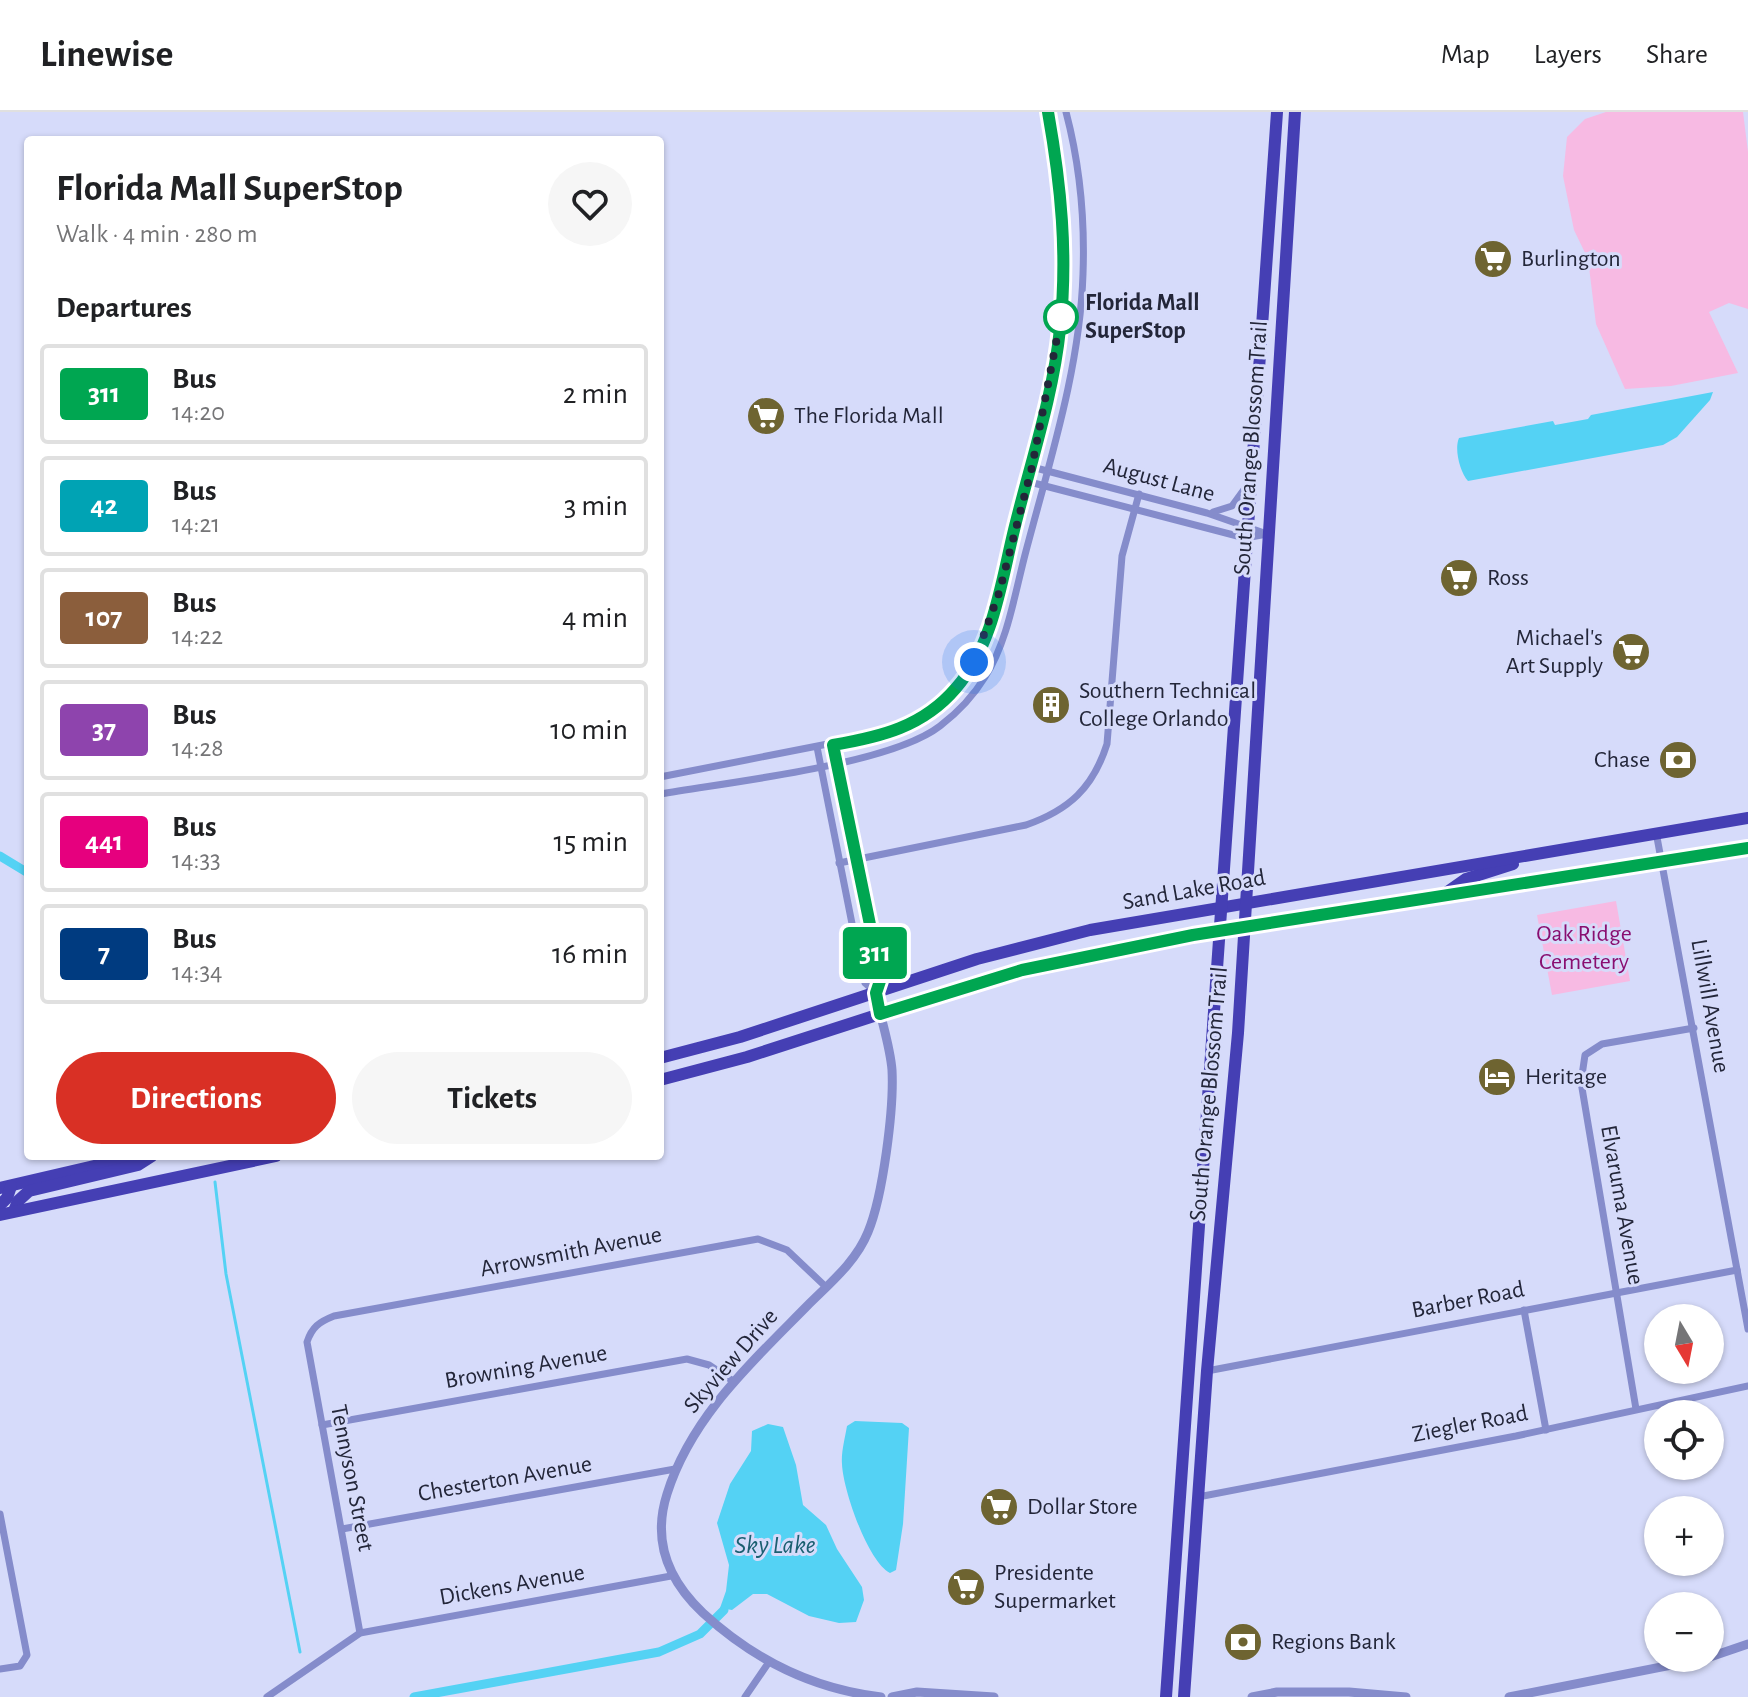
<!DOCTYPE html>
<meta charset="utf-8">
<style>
:root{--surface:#fff;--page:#f6f6f6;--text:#202124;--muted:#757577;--line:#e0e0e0;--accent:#d93025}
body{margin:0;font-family:"Alegreya Sans",sans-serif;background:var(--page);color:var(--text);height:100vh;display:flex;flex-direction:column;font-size:30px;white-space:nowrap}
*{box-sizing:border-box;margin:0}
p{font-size:26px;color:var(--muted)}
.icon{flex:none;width:44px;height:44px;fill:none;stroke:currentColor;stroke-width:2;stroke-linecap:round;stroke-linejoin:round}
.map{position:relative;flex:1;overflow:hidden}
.drawer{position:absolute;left:24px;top:24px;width:640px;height:1024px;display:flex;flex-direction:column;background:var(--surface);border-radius:8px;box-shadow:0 2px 6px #0004}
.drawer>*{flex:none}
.badge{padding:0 16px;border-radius:6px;font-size:28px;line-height:52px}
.needle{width:52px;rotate:170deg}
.buttons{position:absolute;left:1644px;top:1192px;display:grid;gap:16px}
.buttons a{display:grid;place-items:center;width:80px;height:80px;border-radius:50%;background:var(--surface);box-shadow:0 2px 6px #0004;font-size:40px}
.you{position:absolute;width:40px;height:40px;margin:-20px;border:6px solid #fff;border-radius:50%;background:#1a73e8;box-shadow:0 0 0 12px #1a73e833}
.map>.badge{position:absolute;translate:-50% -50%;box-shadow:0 0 0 4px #fff}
h2{padding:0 32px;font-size:30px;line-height:72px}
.round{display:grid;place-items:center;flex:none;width:84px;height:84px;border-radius:42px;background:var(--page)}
.head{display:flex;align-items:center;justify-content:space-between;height:136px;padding:0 32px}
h1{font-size:38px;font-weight:700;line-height:60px}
.action{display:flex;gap:16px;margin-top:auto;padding:16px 32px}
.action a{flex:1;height:92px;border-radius:48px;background:var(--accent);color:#fff;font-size:32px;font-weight:700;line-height:92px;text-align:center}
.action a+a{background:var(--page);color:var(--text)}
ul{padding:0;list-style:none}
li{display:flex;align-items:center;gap:24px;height:100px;margin:0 16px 12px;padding:0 16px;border:4px solid var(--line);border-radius:8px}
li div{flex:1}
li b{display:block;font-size:30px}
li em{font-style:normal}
li .badge{min-width:88px;font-weight:700;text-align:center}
header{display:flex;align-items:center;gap:48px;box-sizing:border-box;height:112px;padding:0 40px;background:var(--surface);border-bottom:2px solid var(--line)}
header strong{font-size:38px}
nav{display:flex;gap:44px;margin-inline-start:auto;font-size:28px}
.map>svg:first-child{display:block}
.green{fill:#f7bae3}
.water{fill:#54d2f4}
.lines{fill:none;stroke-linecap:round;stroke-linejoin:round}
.stream{stroke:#54d2f4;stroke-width:3}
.canal{stroke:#54d2f4;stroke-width:9}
.minor{stroke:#858ccb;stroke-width:7}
.tertiary{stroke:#858ccb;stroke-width:9}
.primary{stroke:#453fb4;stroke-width:12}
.line-casing{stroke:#fff;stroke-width:18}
.line{stroke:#00a651;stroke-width:12}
.walk{stroke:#232639;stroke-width:8;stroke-dasharray:0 14.4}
.stop-dot{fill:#fff;stroke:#00a651;stroke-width:4}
.labels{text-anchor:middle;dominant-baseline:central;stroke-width:6;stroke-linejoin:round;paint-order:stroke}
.poi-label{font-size:24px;fill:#232639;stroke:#d6dbfa;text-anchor:start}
.stop-label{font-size:24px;font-weight:bold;fill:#232639;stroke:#d6dbfa;text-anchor:start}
.street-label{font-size:24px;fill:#232639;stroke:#d6dbfa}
.park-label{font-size:24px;fill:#890e70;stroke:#d6dbfa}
.water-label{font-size:26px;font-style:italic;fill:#1a5f71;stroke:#d6dbfa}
</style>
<header>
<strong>Linewise</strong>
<nav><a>Map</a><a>Layers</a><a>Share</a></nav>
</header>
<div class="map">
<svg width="1748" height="1585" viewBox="0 0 1748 1585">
<rect width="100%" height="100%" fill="#d6dbfa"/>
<!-- green -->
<g class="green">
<path d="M1606,0H1743L1748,40V197L1729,191L1709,200L1738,261L1671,274L1625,277L1596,212L1588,147L1574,118L1563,64L1567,25L1585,7Z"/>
<path d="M1616,789L1630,869L1552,883L1537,803Z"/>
</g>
<!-- water -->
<g class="water">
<path d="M1713,280L1710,288L1677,325L1663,333L1468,369C1460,360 1454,337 1459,326L1553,309L1555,313L1588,307L1591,303Z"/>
<path d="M855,1309L902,1311L909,1316L903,1412L896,1458L890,1461C868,1450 843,1378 842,1352C841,1340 845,1326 847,1314Z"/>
<path d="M768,1312L783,1315L796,1353L803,1393L826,1413L837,1437L862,1475L864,1488L856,1510L839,1511L809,1504L767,1482H753L732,1498L720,1496L726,1479L729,1453L717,1411L730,1372L751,1339L752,1319Z"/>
</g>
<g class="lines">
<!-- stream -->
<path class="stream" d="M215,1070L226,1162L300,1540"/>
<!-- canal -->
<g class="canal">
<path d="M0,744L28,761"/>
<path d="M414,1585L659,1540L700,1522L724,1498"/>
</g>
<!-- minor -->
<g class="minor">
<path d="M1032,355L1207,401L1267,422"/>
<path d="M1026,369L1245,426L1267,422"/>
<path d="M1213,400L1232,394L1248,372"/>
<path d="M817,635L861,857L865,871L876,881L881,866L833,633"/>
<path d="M660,665L899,618C931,604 956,581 974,551C999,506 1007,450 1019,400C1039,316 1064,232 1065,144C1065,95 1057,48 1049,0"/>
<path d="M660,682C728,670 890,653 940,614C957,601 974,583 985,565C1008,529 1015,480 1026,439C1050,348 1080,256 1083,162C1085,107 1080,53 1066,0"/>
<path d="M1656,720L1748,1217"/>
<path d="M839,751L1026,713C1069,698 1093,676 1107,632L1122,444L1139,382"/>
<path d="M1524,1198L1546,1318"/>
<path d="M1207,1259L1737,1158"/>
<path d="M1636,1297L1581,970L1585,943L1602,932L1694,916"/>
<path d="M322,1313L687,1247L709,1253L733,1269"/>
<path d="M1198,1385L1516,1324L1748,1274"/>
<path d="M0,1402L27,1543L20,1554L0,1557"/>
<path d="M342,1417L675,1357"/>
<path d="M360,1521L307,1230C312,1215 319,1210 334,1204L758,1127L787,1138L826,1175"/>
<path d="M267,1585L360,1521L671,1464"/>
<path d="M745,1585L769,1550"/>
</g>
<!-- tertiary -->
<g class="tertiary">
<path d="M876,881C880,906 890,932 892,958C894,997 883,1084 868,1120C856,1150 829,1172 807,1194C752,1250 691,1305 667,1382C652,1429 668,1468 703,1501C753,1547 813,1577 881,1585"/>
<path d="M1710,1545L1748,1532"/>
<path d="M892,1585L917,1580L994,1585"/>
<path d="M1252,1585L1277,1580H1349L1406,1585"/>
<path d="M1509,1585L1707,1546"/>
</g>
<!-- primary -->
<g class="primary">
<path d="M1446,781L1466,767L1513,752"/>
<path d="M660,946L740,925L977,847L1090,818L1748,706"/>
<path d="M660,968L747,945L979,870L1058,850L1193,823L1748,736"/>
<path d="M0,1076L137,1044"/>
<path d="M0,1093L7,1086L11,1074"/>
<path d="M14,1099L18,1089L29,1079L138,1053L152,1044"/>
<path d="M0,1103L276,1044"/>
<path d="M1166,1585L1277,0"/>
<path d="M1184,1585L1207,1259L1238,921L1295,0"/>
</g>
</g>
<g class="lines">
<!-- line casing -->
<g class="line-casing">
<path id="line" d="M1048,0C1061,73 1068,143 1060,217C1053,285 1030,352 1014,418C1001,471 993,534 956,576C923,615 880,625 833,633L881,866L876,881L880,902L1022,858L1193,823L1748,736"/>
</g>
<!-- line -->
<use href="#line" class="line"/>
<!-- walk -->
<path class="walk" d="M974,550L999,481L1032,355L1061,205"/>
</g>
<!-- icons -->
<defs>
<g id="supermarket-disc" transform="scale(2)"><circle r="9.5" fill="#6e6431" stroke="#d6dbfa"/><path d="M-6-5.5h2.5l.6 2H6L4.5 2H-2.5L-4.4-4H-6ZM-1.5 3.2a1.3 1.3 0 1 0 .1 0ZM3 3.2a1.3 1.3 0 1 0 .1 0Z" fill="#fff"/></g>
<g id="building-disc" transform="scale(2)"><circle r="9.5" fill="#6e6431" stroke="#d6dbfa"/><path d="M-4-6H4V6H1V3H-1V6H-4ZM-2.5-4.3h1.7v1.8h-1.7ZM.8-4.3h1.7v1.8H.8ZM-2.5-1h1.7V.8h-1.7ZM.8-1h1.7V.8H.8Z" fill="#fff"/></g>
<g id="bank-disc" transform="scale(2)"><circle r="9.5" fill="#6e6431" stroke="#d6dbfa"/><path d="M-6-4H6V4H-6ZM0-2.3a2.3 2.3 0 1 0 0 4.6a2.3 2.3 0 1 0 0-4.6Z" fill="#fff"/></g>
<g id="hotel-disc" transform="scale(2)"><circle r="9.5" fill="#6e6431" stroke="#d6dbfa"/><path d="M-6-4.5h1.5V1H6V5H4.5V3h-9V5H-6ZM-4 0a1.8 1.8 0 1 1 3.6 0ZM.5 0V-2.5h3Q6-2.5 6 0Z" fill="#fff"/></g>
</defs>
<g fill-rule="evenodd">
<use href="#supermarket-disc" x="1493" y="147"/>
<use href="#supermarket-disc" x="766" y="304"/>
<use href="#supermarket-disc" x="1459" y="466"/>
<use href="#supermarket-disc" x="1631" y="540"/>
<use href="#building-disc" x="1051" y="593"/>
<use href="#bank-disc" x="1678" y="648"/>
<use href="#hotel-disc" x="1497" y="965"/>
<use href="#supermarket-disc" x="999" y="1395"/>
<use href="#supermarket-disc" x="966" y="1475"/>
<use href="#bank-disc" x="1243" y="1530"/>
</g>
<!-- markers -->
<circle class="stop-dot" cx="1061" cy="205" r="16"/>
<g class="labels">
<!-- poi labels -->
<g class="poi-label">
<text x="1521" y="147">Burlington</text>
<text x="794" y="304">The Florida Mall</text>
<text x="1487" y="466">Ross</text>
<text x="1603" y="526" text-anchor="end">Michael's<tspan x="1603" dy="28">Art Supply</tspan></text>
<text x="1079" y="579">Southern Technical<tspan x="1079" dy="28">College Orlando</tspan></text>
<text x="1650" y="648" text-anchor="end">Chase</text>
<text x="1525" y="965">Heritage</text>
<text x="1027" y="1395">Dollar Store</text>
<text x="994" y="1461">Presidente<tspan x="994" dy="28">Supermarket</tspan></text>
<text x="1271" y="1530">Regions Bank</text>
</g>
<!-- stop labels -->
<g class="stop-label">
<text x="1085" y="191">Florida Mall<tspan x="1085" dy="28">SuperStop</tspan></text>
</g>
<!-- street labels -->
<g class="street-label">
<text transform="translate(1251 336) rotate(-86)">South Orange Blossom Trail</text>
<text transform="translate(1159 368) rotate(15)">August Lane</text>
<text transform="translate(1194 778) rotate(-10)">Sand Lake Road</text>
<text transform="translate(1710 894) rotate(80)">Lillwill Avenue</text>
<text transform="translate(1209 982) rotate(-85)">South Orange Blossom Trail</text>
<text transform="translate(1622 1093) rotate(80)">Elvaruma Avenue</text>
<text transform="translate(571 1140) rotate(-11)">Arrowsmith Avenue</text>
<text transform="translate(1468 1188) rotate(-11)">Barber Road</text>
<text transform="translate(731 1249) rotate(-49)">Skyview Drive</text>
<text transform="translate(526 1255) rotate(-10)">Browning Avenue</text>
<text transform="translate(1470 1312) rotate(-11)">Ziegler Road</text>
<text transform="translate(352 1366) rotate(79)">Tennyson Street</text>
<text transform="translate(505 1367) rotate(-10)">Chesterton Avenue</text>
<text transform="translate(512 1473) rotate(-10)">Dickens Avenue</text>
</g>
<!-- park labels -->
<g class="park-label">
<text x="1584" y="822">Oak Ridge<tspan x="1584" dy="28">Cemetery</tspan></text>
</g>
<!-- water labels -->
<g class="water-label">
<text x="775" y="1433">Sky Lake</text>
</g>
</g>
</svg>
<div class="buttons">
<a><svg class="needle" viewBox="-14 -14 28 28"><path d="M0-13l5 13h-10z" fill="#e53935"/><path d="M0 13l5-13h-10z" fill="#757577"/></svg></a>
<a><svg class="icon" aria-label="locate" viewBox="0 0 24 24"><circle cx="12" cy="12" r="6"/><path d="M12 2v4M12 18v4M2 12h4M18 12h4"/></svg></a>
<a>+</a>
<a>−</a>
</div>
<div class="you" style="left:974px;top:550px"></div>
<b class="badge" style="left:875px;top:841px;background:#00a651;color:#fff">311</b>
<section class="drawer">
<div class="head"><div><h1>Florida Mall SuperStop</h1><p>Walk · 4 min · 280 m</p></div><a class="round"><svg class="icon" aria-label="heart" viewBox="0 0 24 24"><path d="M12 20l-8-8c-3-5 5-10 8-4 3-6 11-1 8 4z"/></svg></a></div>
<h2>Departures</h2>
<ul>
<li><span class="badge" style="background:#00a651;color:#fff">311</span><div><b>Bus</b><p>14:20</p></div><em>2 min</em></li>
<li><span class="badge" style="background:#00a3b4;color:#fff">42</span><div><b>Bus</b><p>14:21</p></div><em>3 min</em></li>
<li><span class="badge" style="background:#8b5e3c;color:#fff">107</span><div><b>Bus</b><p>14:22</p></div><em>4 min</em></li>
<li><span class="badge" style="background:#8e44ad;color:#fff">37</span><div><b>Bus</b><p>14:28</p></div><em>10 min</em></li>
<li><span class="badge" style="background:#e6007e;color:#fff">441</span><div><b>Bus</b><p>14:33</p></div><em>15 min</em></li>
<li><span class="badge" style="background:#003b80;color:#fff">7</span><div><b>Bus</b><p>14:34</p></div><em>16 min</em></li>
</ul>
<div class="action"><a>Directions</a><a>Tickets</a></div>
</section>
</div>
